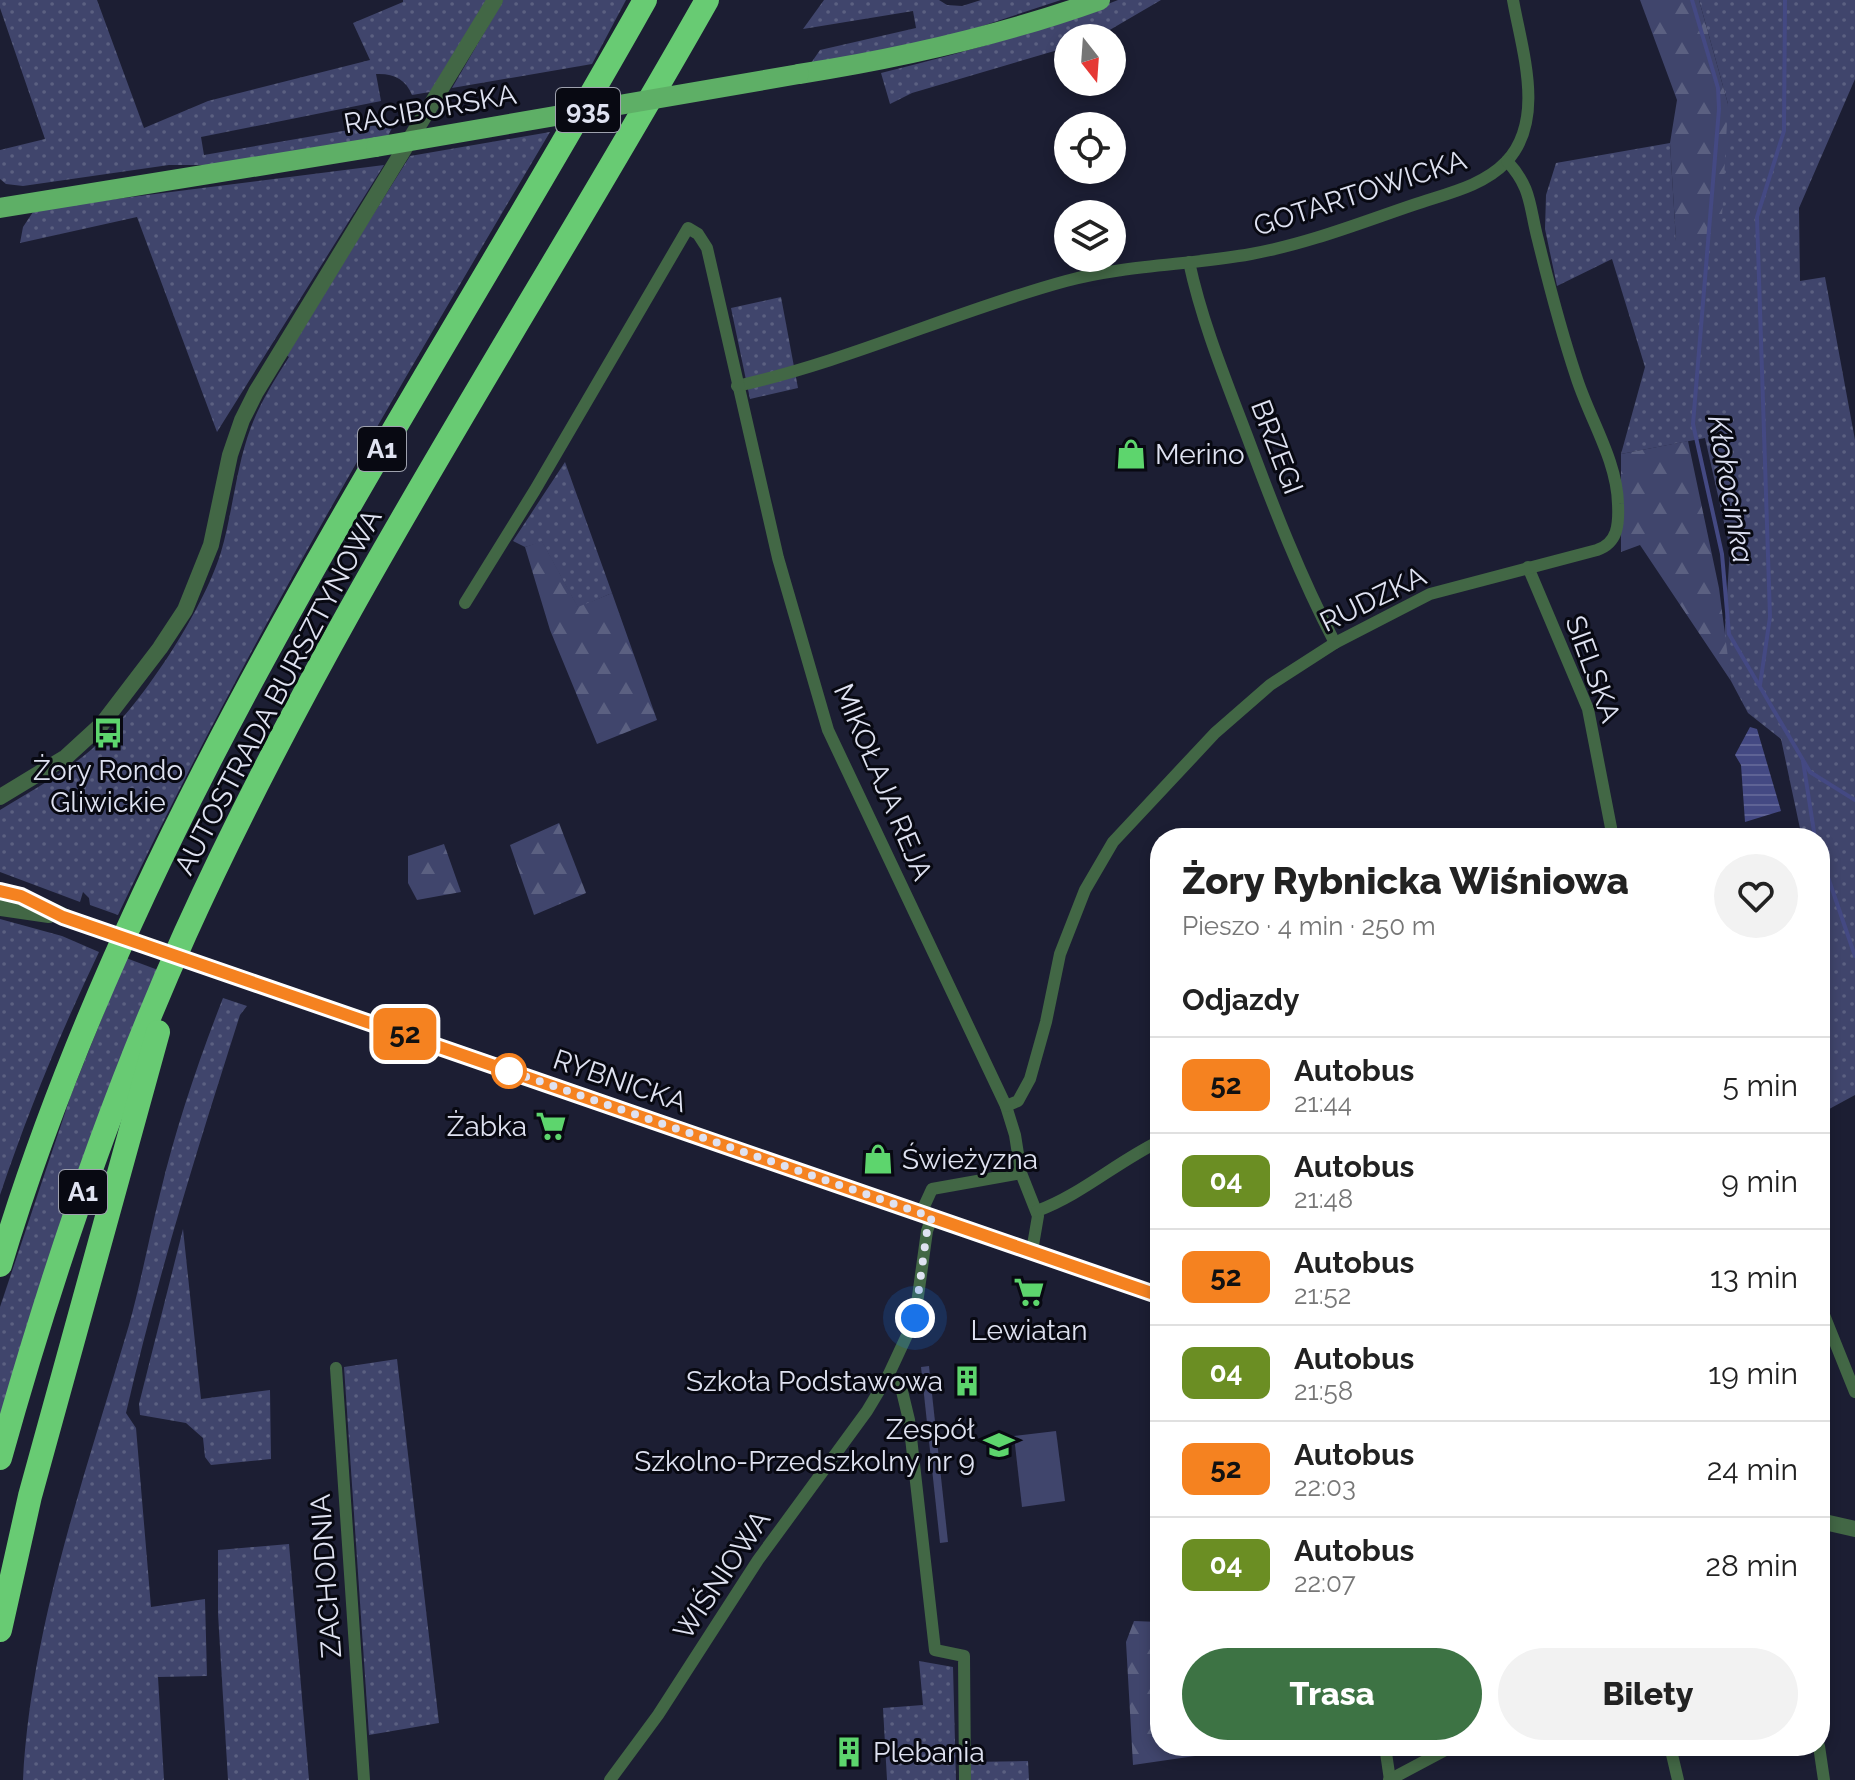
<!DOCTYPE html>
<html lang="pl">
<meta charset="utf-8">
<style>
:root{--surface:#fff;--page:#f2f2f2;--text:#222;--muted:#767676;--line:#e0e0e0;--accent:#3d7344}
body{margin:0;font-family:Raleway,sans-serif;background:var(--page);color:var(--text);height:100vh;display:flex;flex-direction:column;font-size:30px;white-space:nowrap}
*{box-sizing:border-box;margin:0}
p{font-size:26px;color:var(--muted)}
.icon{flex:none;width:44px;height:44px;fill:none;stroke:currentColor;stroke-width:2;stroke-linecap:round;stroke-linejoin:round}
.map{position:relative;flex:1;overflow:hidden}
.details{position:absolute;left:1150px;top:828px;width:680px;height:928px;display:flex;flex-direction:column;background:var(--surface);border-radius:32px;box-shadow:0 4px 12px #0003}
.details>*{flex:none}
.badge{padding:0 16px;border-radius:12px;font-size:28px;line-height:52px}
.needle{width:52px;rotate:163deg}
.fabs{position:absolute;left:1054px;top:24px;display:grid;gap:16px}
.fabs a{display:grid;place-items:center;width:72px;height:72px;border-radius:50%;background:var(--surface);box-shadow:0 4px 12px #0003;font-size:40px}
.you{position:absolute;width:40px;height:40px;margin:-20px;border:6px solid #fff;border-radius:50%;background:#1a73e8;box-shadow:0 0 0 12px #1a73e833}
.map>.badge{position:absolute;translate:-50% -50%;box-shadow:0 0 0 4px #fff}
h2{padding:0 32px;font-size:30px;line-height:72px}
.round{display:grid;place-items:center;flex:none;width:84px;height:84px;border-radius:42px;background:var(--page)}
.head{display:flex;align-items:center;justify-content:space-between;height:136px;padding:0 32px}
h1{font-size:38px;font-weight:800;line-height:60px}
.primary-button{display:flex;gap:16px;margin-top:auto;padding:16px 32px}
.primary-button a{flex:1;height:92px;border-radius:48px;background:var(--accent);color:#fff;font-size:32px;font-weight:800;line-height:92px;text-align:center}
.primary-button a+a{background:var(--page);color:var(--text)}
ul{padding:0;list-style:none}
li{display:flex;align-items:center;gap:24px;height:96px;padding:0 32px;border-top:2px solid var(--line)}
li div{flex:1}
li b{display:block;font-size:30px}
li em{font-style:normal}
li .badge{min-width:88px;font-weight:700;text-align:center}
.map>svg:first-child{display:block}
.grass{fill:url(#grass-dots)}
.forest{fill:url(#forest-firs)}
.green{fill:#40456c}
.water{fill:url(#water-rules)}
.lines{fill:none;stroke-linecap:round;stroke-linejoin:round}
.stream{stroke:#444983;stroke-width:4}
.minor{stroke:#426745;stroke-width:12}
.tertiary{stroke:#426745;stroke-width:16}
.primary{stroke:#5eaf66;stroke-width:20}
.motorway{stroke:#68cb73;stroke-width:24}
.tertiary-bridge{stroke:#426745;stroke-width:16}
.primary-bridge{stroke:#5eaf66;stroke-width:20}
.line-casing{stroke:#fff;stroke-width:18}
.line{stroke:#f58220;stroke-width:12}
.walk{stroke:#dfe2f1;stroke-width:8;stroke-dasharray:0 14.4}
.stop-dot{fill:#fff;stroke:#f58220;stroke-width:4}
.labels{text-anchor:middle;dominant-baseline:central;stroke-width:6;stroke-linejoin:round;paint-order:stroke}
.shield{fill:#080912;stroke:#9ea1ae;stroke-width:2}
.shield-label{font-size:26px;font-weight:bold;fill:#dfe2f1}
.street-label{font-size:28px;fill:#dfe2f1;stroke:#080912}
.poi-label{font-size:28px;fill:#dfe2f1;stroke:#080912;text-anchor:start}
.water-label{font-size:30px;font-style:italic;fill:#dbdef0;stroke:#080912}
</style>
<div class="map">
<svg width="1855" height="1780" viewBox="0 0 1855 1780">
<defs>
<pattern id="grass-dots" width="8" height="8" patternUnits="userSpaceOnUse" patternTransform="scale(2)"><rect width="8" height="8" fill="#40456c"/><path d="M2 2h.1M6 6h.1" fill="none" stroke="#5b6081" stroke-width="1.8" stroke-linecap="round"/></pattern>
<pattern id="forest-firs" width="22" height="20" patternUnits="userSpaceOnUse" patternTransform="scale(2)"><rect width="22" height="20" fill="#40456c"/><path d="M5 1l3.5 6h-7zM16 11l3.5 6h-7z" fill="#5b6081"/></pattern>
<pattern id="water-rules" width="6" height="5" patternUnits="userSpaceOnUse" patternTransform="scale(2)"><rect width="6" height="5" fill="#444983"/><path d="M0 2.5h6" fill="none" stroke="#5f6395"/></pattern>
</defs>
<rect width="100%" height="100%" fill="#1c1e33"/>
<!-- grass -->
<g class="grass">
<path d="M0,0H97L144,128L208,101L370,60L353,23L403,2V0H489L436,91L412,95C406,79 393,73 376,74L381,101L201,137L204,155L395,122L386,140L206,165H169L23,186L6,184L0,179V150L45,139L0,8Z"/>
<path d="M503,0H626L592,64L452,88Z"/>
<path d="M824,0H939L947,5L962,6L981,0H1061L949,37L809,66L820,50L916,28L913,11L803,29Z"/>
<path d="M1118,0H1161L1096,38H1068V47L912,93L890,104L881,73C962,53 1041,32 1118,0Z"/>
<path d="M1699,0H1855V79L1799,208L1800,281L1825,277L1855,440V1095L1820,1114V838H1802L1781,739L1748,713L1731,681L1724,641L1730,549L1705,438L1621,454L1645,367L1612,259L1557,286L1545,229L1546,195L1556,163L1670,143L1676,241L1728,104Z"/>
<path d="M550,132C398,389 246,644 118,915L90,905L89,898L83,892L80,902L0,872V810C31,791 64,773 92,749C139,709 203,611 221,552C233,511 236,467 251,427C260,403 275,379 289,357L285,354L410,156Z"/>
<path d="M384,165L217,432L137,217L20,243L23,227L33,212L68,205Z"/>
<path d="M781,297L798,388L750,399L731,308Z"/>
<path d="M565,462L612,593L578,608L542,542L525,547L513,541Z"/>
<path d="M0,919L62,936L99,952C61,1031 28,1112 0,1195Z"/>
<path d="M126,958L158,970L0,1420V1307L71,1095Z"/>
<path d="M223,998L247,1006L240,1015C198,1147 157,1278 126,1413L136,1428L151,1607L205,1599L207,1676L158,1677L164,1780H23C31,1625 86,1473 129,1325C141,1282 149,1238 160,1194C176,1127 198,1062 223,998Z"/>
<path d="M183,1229L201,1399L270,1390L271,1459L211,1465L205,1457L203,1438L186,1423L140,1415L139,1404Z"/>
<path d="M397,1359L439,1723L369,1735L344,1367Z"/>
<path d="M289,1544L309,1780H228L218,1614V1550Z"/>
<path d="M919,1661L953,1667L956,1780H887L883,1708L923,1705Z"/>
<path d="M1028,1761L1029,1780H968V1762Z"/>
</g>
<!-- forest -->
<g class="forest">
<path d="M1640,0H1699L1728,104L1721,235L1676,241L1670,143L1677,100Z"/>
<path d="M1688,441L1719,588L1731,681L1640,545L1621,552V454Z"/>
<path d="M542,541L578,607L612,593L657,720L597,744L550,630L525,547Z"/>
<path d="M559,823L586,893L534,915L510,845Z"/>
<path d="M444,844L461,892L417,900L408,883V856Z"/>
<path d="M1134,1621L1160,1622V1746H1195V1756L1133,1765L1126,1642Z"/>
</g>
<!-- green -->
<g class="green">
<path d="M929,1366L948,1542L940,1543L921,1367Z"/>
<path d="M1056,1431L1065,1501L1022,1507L1014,1436Z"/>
</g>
<!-- water -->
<path class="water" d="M1750,727L1757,729L1781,811L1745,822L1741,765L1735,755Z"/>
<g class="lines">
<!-- stream -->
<g class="stream">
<path d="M1692,0L1718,88L1719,109L1693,424L1722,554L1729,634L1810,772L1855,800"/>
<path d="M1760,685L1770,617L1757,217L1784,131L1785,0"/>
<path d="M1803,761L1815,838"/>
<path d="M1820,854L1855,956"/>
</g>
<!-- minor -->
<g class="minor">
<path d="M1189,262C1202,322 1225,378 1247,436C1273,506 1300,576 1335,643"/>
<path d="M737,386C850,361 955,311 1066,281C1126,265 1190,265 1251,254C1307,244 1360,223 1413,205C1444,194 1482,187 1506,162C1546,120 1522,51 1513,0"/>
<path d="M1528,567L1588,709L1613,838"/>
<path d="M465,603L535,490L688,228L698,234L707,248L778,558L828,730L1006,1106L1015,1135L1021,1173L1038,1216L1032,1251"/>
<path d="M1006,1106L1018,1101L1030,1079L1046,1022L1060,954L1085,890L1113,842L1215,733L1270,685L1335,643L1430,594L1597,550C1618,543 1619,524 1618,504C1617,460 1589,418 1576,376C1561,331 1549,285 1538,240C1529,206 1532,188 1507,161"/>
<path d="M1037,1211C1081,1195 1118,1161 1160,1141"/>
<path d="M921,1213L932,1189L1021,1173"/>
<path d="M1820,1305L1855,1392"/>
<path d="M336,1368L364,1780"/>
<path d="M888,1376L902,1391L909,1420L935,1650L964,1656L965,1780"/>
<path d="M1385,1746L1390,1780"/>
<path d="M1670,1746L1678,1780"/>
<path d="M1819,1746L1824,1780"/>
<path d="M610,1780L658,1715L758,1560L867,1411L888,1376L915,1318L927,1231L932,1217"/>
<path d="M1389,1780L1453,1746"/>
</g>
<!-- tertiary -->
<g class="tertiary">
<path d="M0,797L66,757L102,724L160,648L185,610L211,545L230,455L242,420L256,392L495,0"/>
<path d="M0,891L21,896L72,920"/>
<path d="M0,908L49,915"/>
<path d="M241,978L1160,1296"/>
<path d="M1820,1521L1855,1529"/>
</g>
<!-- primary -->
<g class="primary">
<path d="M799,74C902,58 1002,35 1100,0"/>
<path d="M0,208L376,147"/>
</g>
<!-- motorway -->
<g class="motorway">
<path d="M0,1265C137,808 414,412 645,0"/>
<path d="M0,1458C50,1279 109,1103 185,934C332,609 532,310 707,0"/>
<path d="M0,1630L30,1496L158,1032"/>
</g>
<!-- tertiary-bridge -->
<path class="tertiary-bridge" d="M72,920L241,978"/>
<!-- primary-bridge -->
<path class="primary-bridge" d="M376,147L799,74"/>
</g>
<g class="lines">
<!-- line casing -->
<g class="line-casing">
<path id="line" d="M0,891L21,896L63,917L1160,1296"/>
</g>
<!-- line -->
<use href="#line" class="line"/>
<!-- walk -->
<path class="walk" d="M509,1071L504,1069L932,1217L927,1231L915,1318"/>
</g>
<!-- icons -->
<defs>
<g id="shop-bare" transform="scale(2.4)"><path d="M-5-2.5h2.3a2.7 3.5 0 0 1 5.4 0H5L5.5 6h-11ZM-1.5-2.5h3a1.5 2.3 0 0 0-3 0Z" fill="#5dd56d" stroke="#080912" stroke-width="2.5" paint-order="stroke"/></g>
<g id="bus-bare" transform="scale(2.4)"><path d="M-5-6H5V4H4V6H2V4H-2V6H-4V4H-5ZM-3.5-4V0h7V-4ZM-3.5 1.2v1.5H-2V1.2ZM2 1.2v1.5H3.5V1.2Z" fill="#5dd56d" stroke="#080912" stroke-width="2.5" paint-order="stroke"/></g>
<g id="supermarket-bare" transform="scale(2.4)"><path d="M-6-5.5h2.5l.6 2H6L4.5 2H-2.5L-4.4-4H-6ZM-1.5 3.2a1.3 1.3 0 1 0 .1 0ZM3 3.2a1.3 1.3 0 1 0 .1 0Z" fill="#5dd56d" stroke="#080912" stroke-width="2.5" paint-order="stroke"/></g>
<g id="building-bare" transform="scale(2.4)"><path d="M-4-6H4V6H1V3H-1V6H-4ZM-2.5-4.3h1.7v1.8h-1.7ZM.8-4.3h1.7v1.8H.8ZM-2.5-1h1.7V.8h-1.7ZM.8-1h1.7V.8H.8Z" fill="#5dd56d" stroke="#080912" stroke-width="2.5" paint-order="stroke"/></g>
<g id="school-bare" transform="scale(2.4)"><path d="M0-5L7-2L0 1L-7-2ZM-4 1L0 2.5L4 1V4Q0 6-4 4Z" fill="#5dd56d" stroke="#080912" stroke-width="2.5" paint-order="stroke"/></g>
</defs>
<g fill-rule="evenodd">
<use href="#shop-bare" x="1131" y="454"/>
<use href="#bus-bare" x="108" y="733"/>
<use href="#supermarket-bare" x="551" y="1126"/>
<use href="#shop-bare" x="878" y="1159"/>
<use href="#supermarket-bare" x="1029" y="1292"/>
<use href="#building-bare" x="967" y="1381"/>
<use href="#school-bare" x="999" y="1445"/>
<use href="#building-bare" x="849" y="1752"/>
</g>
<!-- markers -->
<circle class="stop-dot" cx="509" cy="1071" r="16"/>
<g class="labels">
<!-- shield labels -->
<g class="shield">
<rect x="556" y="88" width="64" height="44" rx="6"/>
<rect x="358" y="427" width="48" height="44" rx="6"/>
<rect x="59" y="1170" width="48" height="44" rx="6"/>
</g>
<g class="shield-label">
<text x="588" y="110">935</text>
<text x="382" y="449">A1</text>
<text x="83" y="1192">A1</text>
</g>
<!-- street labels -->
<g class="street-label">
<text transform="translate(430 109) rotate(-10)">RACIBORSKA</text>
<text transform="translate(1360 193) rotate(-18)">GOTARTOWICKA</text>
<text transform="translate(1277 447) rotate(69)">BRZEGI</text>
<text transform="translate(1373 599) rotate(-26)">RUDZKA</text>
<text transform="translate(1593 669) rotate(70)">SIELSKA</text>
<text transform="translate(278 692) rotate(-62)">AUTOSTRADA BURSZTYNOWA</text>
<text transform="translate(883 782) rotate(67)">MIKOŁAJA REJA</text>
<text transform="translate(620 1081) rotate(19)">RYBNICKA</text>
<text transform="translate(722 1575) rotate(-56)">WIŚNIOWA</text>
<text transform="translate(326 1576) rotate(-94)">ZACHODNIA</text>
</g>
<!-- poi labels -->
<g class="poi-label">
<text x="1155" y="454">Merino</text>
<text x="108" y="770" text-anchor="middle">Żory Rondo<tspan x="108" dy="32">Gliwickie</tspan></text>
<text x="527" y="1126" text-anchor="end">Żabka</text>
<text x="902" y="1159">Świeżyzna</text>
<text x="1029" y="1330" text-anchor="middle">Lewiatan</text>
<text x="943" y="1381" text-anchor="end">Szkoła Podstawowa</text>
<text x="975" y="1429" text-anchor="end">Zespół<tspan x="975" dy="32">Szkolno-Przedszkolny nr 9</tspan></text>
<text x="873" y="1752">Plebania</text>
</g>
<!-- water labels -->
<g class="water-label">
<text transform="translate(1731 489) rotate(80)">Kłokocinka</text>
</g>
</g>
</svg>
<div class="fabs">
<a><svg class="needle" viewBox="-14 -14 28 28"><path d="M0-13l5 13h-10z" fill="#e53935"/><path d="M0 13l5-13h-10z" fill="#767676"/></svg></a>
<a><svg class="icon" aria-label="locate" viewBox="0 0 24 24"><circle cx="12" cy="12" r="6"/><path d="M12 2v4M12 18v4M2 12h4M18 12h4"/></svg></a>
<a><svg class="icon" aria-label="layers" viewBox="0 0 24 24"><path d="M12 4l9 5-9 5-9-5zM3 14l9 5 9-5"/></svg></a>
</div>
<div class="you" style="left:915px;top:1318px"></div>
<b class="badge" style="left:405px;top:1034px;background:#f58220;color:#111">52</b>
<section class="details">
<div class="head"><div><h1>Żory Rybnicka Wiśniowa</h1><p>Pieszo · 4 min · 250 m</p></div><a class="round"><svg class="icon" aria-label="heart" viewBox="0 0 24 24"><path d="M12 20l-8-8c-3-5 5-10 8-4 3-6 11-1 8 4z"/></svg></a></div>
<h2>Odjazdy</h2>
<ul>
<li><span class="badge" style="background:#f58220;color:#111">52</span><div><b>Autobus</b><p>21:44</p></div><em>5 min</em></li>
<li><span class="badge" style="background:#6b8e23;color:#fff">04</span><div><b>Autobus</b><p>21:48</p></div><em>9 min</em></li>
<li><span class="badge" style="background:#f58220;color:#111">52</span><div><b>Autobus</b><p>21:52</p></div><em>13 min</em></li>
<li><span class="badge" style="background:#6b8e23;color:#fff">04</span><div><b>Autobus</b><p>21:58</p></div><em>19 min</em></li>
<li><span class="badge" style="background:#f58220;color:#111">52</span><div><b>Autobus</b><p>22:03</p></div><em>24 min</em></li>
<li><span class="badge" style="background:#6b8e23;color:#fff">04</span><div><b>Autobus</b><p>22:07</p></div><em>28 min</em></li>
</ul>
<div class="primary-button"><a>Trasa</a><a>Bilety</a></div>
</section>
</div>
